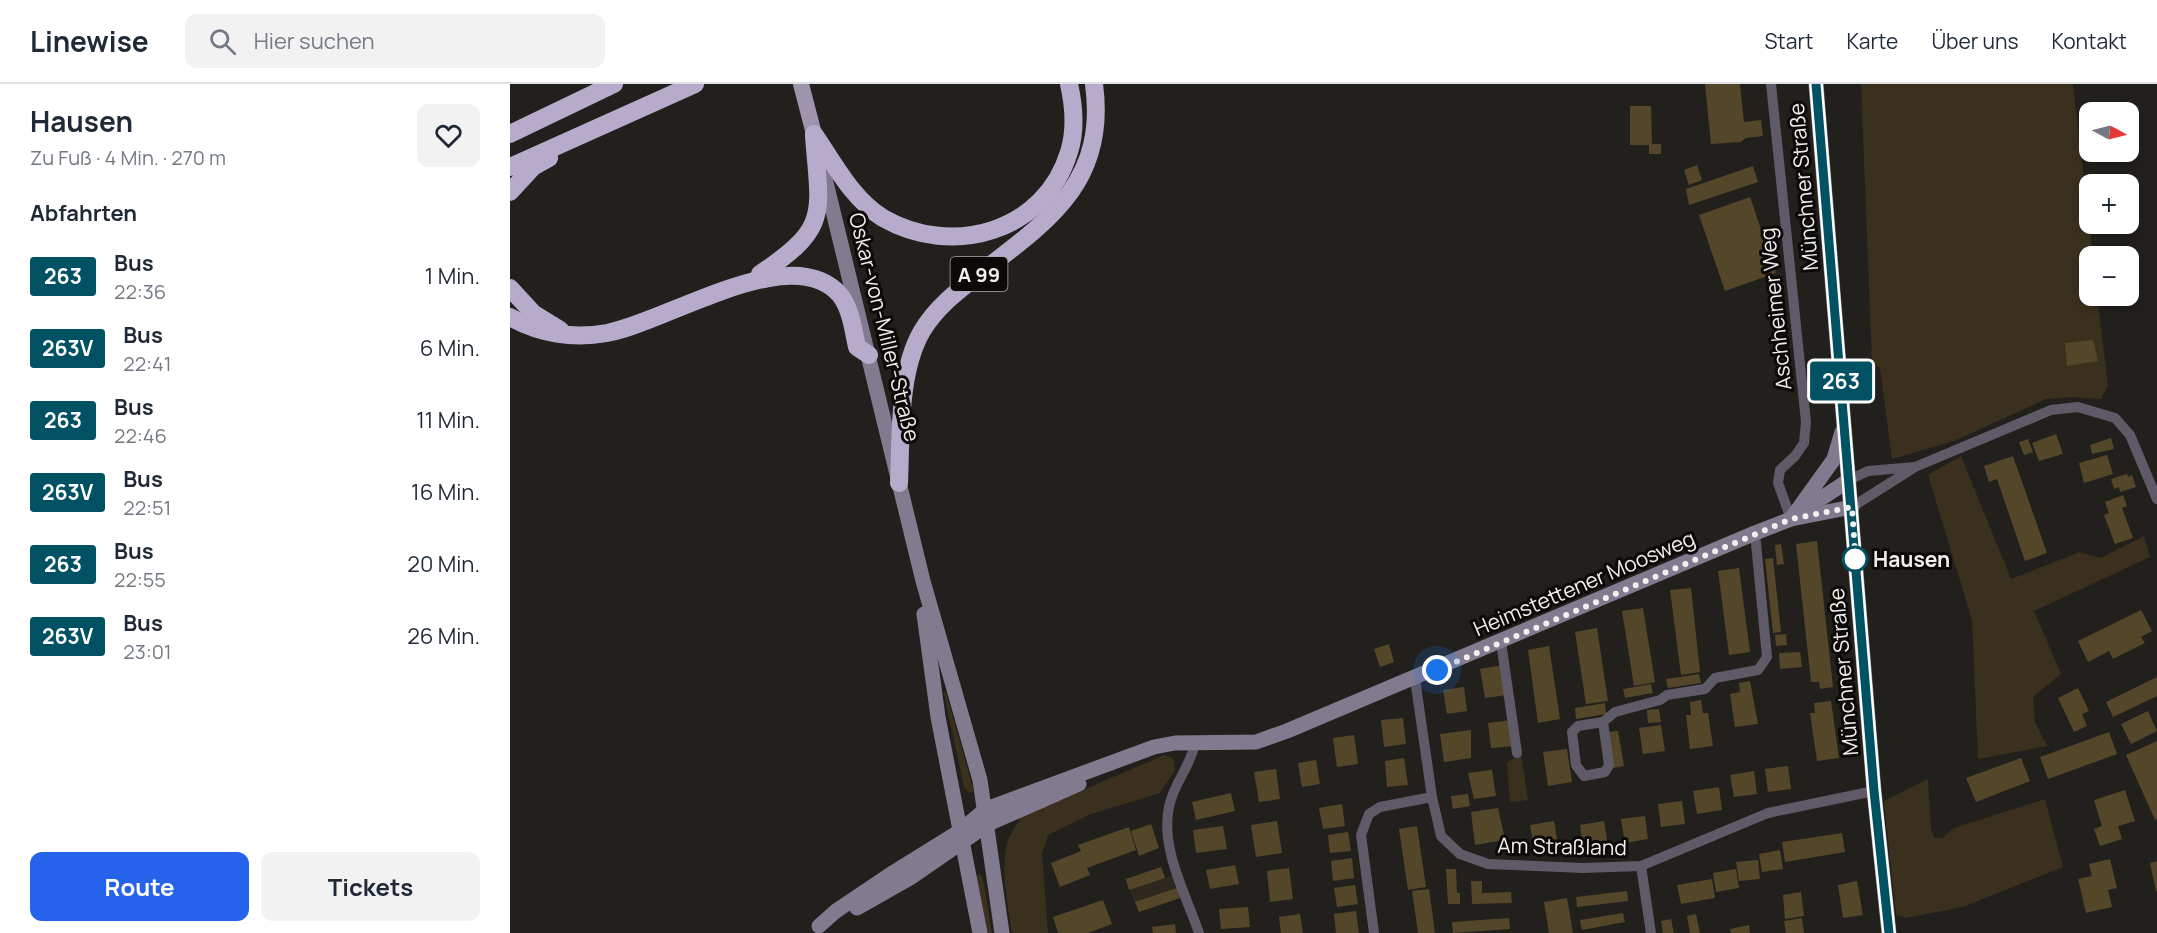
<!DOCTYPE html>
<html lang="de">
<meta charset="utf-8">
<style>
:root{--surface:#fff;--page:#f2f2f3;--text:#1f2937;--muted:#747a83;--line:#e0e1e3;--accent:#2563eb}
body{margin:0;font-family:Manrope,sans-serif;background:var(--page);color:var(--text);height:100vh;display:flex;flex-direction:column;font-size:22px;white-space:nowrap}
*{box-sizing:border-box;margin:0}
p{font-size:20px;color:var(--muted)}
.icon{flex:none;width:33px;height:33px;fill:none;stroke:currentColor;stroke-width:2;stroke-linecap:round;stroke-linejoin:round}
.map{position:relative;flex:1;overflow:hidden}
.side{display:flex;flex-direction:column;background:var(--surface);width:510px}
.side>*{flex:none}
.badge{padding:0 12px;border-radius:4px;font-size:21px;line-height:39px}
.needle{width:39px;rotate:97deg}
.fabs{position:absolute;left:1569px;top:18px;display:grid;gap:12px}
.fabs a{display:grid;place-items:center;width:60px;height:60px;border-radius:12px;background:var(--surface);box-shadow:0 3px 9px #0003;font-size:30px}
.you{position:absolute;width:30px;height:30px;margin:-15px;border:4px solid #fff;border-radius:50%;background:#1a73e8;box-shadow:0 0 0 9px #1a73e833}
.map>.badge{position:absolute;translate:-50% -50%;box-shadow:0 0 0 3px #fff}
h2{padding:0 30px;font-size:22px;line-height:54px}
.round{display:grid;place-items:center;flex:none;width:63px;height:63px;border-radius:12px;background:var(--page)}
.head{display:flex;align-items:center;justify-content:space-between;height:102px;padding:0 30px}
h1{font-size:28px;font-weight:700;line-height:45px}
.cta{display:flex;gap:12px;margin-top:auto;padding:12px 30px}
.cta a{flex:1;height:69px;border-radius:12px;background:var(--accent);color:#fff;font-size:24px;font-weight:700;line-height:69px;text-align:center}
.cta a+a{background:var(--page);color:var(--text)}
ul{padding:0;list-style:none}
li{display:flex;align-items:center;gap:18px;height:72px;padding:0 30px}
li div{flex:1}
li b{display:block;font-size:22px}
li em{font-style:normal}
li .badge{min-width:66px;font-weight:700;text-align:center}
header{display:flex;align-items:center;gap:36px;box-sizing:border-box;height:84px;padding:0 30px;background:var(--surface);border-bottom:2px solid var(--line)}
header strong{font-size:28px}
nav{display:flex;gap:33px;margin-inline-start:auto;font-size:21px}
.search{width:420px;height:54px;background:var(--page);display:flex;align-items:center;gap:15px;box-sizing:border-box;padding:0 21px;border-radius:12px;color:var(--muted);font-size:22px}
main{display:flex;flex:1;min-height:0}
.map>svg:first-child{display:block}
.built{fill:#2e2920}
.green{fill:#3a301d}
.building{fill:#544629}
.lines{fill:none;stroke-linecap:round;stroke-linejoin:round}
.street{stroke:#5f5a67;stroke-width:10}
.secondary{stroke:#827b8f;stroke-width:15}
.primary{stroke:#9e94ae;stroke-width:16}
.highway{stroke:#b7abcb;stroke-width:18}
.line-casing{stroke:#fff;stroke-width:14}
.line{stroke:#005262;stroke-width:9}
.walk{stroke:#f2f0ee;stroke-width:6;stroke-dasharray:0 10.8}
.stop-dot{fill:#fff;stroke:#005262;stroke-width:3}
.labels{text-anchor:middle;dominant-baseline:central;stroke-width:6;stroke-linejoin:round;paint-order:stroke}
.shield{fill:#0b0a08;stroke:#adaba9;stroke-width:1.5}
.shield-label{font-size:20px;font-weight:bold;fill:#f2f0ee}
.street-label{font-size:21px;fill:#f2f0ee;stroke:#0b0a08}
.stop-label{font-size:21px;font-weight:bold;fill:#f2f0ee;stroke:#0b0a08;text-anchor:start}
</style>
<header>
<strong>Linewise</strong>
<div class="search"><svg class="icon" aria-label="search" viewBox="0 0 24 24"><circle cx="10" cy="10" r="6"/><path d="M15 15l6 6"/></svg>Hier suchen</div>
<nav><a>Start</a><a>Karte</a><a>Über uns</a><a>Kontakt</a></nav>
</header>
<main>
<section class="side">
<div class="head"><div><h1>Hausen</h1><p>Zu Fuß · 4 Min. · 270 m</p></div><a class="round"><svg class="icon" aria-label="heart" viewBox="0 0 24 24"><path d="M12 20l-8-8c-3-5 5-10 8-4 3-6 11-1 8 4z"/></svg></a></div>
<h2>Abfahrten</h2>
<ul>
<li><span class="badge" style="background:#005262;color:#fff">263</span><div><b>Bus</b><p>22:36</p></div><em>1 Min.</em></li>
<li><span class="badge" style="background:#005262;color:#fff">263V</span><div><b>Bus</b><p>22:41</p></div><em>6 Min.</em></li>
<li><span class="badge" style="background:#005262;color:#fff">263</span><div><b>Bus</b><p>22:46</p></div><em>11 Min.</em></li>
<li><span class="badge" style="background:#005262;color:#fff">263V</span><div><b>Bus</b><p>22:51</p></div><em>16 Min.</em></li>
<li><span class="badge" style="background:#005262;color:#fff">263</span><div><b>Bus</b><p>22:55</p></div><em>20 Min.</em></li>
<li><span class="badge" style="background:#005262;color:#fff">263V</span><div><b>Bus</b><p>23:01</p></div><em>26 Min.</em></li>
</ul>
<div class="cta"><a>Route</a><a>Tickets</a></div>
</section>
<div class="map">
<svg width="1647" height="849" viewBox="0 0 1647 849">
<rect width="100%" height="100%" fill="#22201c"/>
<!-- built -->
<path class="built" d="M651,783L655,794L663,791L670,814L629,828L615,795Z"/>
<!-- green -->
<g class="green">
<path d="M1351,0H1563L1583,172H1580V212H1587L1598,301L1591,315L1564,313L1536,315L1444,357L1382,375L1370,284L1362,278Z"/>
<path d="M1451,372L1501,495L1570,468L1590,474L1634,452L1640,473L1524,527L1551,590L1523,613L1525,638L1537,662L1468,675L1462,536L1418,391Z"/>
<path d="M434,609H436L464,707L459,709L454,703Z"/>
<path d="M1011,669L1018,716L1000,718L997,679Z"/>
<path d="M654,671L664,675L665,686L650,709L581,730L538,751L532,769L538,849H502C498,823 489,779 499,754C502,747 507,740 511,733Z"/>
<path d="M1418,695L1421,745L1424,754H1432L1444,744L1535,715L1553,783L1453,823L1395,834L1386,831L1374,717Z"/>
<path d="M470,790L473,795L482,849H477L466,791Z"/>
</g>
<!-- building -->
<g class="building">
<path d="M1195,0H1230L1234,38L1251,36L1253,52L1236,54L1231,58L1201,60Z"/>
<path d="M1120,22H1141L1142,60H1151V70H1139V61H1120Z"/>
<path d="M1187,81L1192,96L1179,101L1174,86Z"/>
<path d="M1243,82L1248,98L1179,121L1176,105Z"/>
<path d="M1240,113L1266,189L1215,207L1189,131Z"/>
<path d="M1583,256L1588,277L1557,282L1555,259Z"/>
<path d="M1546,350L1553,370L1529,377L1522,359Z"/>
<path d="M1601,354L1604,365L1582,370L1580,361Z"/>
<path d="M1518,355L1523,368L1514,371L1509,358Z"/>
<path d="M1597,371L1603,390L1574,399L1569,379Z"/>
<path d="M1503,372L1537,469L1515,477L1487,395L1479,398L1474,382Z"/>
<path d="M1617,390L1618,393L1622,391L1626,403L1610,408L1609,403L1604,405L1601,395Z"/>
<path d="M1613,411L1617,422L1612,424L1623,454L1605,460L1594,431L1599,429L1595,418Z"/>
<path d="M1307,457L1323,603L1310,605L1309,598H1301L1286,460Z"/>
<path d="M1271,460L1274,480L1267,481L1265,461Z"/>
<path d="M1263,474L1271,548L1263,549L1255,475Z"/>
<path d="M1229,484L1240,568L1219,571L1208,487Z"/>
<path d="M1181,504L1190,588L1171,591L1160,506Z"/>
<path d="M1133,524L1145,598L1124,602L1112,527Z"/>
<path d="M1631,526L1642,547L1631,553L1635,559L1603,575L1599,567L1578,578L1568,557Z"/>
<path d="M1087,544L1098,617L1076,620L1065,548Z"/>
<path d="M1276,550L1277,561L1266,562L1265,551Z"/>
<path d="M879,560L884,578L870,583L864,565Z"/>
<path d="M1039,562L1050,635L1028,639L1018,566Z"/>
<path d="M1290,568L1292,583L1270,585L1269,569Z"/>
<path d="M993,581L997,611L975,614L970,585Z"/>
<path d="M1189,590L1191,599L1158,604L1156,595Z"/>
<path d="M1647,593V612L1603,633L1596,618Z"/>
<path d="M1240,597L1248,640L1225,643L1220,610L1230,608L1229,599Z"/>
<path d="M1141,600L1143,609L1115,614L1113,605Z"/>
<path d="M954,603L957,627L937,630L933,606Z"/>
<path d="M1568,604L1579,627L1572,630L1577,642L1564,648L1548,614Z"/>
<path d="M1191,616L1193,629H1198L1203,662L1180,665L1176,631H1181L1180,618Z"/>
<path d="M1321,617L1329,674L1307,677L1300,629H1305L1304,619Z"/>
<path d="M1095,619L1096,630L1066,635L1065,624Z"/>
<path d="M1149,625L1151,638L1138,639L1137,626Z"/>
<path d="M1638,627L1647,647L1621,660L1611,640Z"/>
<path d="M893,634L896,660L874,663L871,636Z"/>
<path d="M1001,636L1004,662L981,664L978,639Z"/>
<path d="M1151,641L1155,667L1133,670L1129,644Z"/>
<path d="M961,646V674L934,678L930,650Z"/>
<path d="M1108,647L1114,682L1103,684L1098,648Z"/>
<path d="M1599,648L1607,670L1538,695L1530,673Z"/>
<path d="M844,651L848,680L827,683L823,654Z"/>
<path d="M1647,657V735L1645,736L1616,671Z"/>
<path d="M1057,665L1062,698L1038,702L1033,668Z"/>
<path d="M894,674L898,701L877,703L875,677Z"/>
<path d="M1511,674L1520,697L1466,718L1456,694Z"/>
<path d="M806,676L810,700L792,703L788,679Z"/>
<path d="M1278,682L1281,705L1258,708L1255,685Z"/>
<path d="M766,685L770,715L749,718L744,688Z"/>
<path d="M982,686L986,712L964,715L958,689Z"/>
<path d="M1244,687L1247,710L1224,713L1220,691Z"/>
<path d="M1209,703L1212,726L1187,730L1183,707Z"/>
<path d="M1615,706L1625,737L1608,742L1612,755L1590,762L1584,745L1592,742L1584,716Z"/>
<path d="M721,709L725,727L686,736L682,718Z"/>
<path d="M958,710L960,722L943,725L941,712Z"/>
<path d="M1172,717L1175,740L1151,743L1148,720Z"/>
<path d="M832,720L835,742L813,745L809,724Z"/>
<path d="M988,724L995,756L965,761L961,728Z"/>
<path d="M1135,732L1138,755L1115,759L1111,735Z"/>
<path d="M767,737L772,769L746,773L741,741Z"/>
<path d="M1044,737L1048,761L1024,765L1020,741Z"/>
<path d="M1094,737L1098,762L1073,766L1070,741Z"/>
<path d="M641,740L649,764L629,772L621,747Z"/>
<path d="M713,742L717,765L686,769L683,746Z"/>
<path d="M907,742L916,803L898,806L889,745Z"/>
<path d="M619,743L626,766L577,784L580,791L550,803L541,779L571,767L568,761Z"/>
<path d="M838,748L841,767L820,769L818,751Z"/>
<path d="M1332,749L1335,768L1275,778L1272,758Z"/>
<path d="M1270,766L1273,785L1252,788L1249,770Z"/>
<path d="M842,774L844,794L823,797L821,777Z"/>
<path d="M1600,775L1607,804L1598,806L1602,823L1576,829L1568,795L1582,792L1579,780Z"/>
<path d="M1248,776L1250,795L1229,797L1226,778Z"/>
<path d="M1647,777V807H1646L1640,779Z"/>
<path d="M725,781L729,800L700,805L696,786Z"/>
<path d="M651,783L655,794L619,806L616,795Z"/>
<path d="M779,784L783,815L760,818L757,787Z"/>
<path d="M936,785H946L947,809H950V820H938Z"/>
<path d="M1226,785L1229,804L1206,808L1203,789Z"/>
<path d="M1202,795L1205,814L1171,820L1167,801Z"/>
<path d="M961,797H972V809L1001,808L1002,819L962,820Z"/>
<path d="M1347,797L1353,831L1333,834L1328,801Z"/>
<path d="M845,801L848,820L827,823L824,804Z"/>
<path d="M667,804L670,814L629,828L625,818Z"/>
<path d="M919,805L925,849H908L902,807Z"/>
<path d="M1117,807L1118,817L1067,823L1066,813Z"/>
<path d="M1291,808L1294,832L1275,835L1273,811Z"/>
<path d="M1057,814L1063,849H1039L1034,818Z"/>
<path d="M593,816L602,840L578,849H548L543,833Z"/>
<path d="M738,823L740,843L711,845L709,825Z"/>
<path d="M846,827L849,849H826L824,830Z"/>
<path d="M1113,829L1115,838L1072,846L1070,836Z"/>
<path d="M790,830L793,849H771L769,833Z"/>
<path d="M1186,830L1190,849H1180L1177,832Z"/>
<path d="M999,834L1000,845L943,849L942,838Z"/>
<path d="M1292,834L1294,849H1276L1274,837Z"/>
<path d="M1161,835L1164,849H1153L1151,837Z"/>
<path d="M665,840L666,849H643L642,843Z"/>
<path d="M1239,841L1240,849H1221L1220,845Z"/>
</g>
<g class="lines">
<!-- street -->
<g class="street">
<path d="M1261,0L1296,338L1294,359L1285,372L1270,386L1268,399L1281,435"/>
<path d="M1339,396L1358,387L1405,383"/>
<path d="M1342,423L1405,383L1541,326L1568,323L1605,334L1620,351L1647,415"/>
<path d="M991,558L1007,669"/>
<path d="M905,595L922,713L931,752L950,770L978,780L1073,784L1131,782L1258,729L1364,707"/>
<path d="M1093,638L1099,681L1095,688L1074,692L1066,681L1062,648L1068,642L1093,638L1105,628L1150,616L1157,611L1195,605L1205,594L1248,586L1257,573L1245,449"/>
<path d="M685,659C681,682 663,700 659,723C650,764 676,811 689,849"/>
<path d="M1131,782L1141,849"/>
<path d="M864,849L851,751L859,730L870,723L922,713"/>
</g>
<!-- secondary -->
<g class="secondary">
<path d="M1306,0L1364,707L1379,849"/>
<path d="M312,82L413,497L470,696L492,849"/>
<path d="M1288,430L1339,396"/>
<path d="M1281,435L1324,375L1332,348"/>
<path d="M414,530L428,633L470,849"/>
<path d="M347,824L400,794L478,740L569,700"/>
<path d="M309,842L326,827L384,788L450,747L476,725L644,663L665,659L746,658L777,647L1245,449L1281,435L1342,423"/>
</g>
<!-- primary -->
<path class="primary" d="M291,0L304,50"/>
<!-- highway -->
<g class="highway">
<path d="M0,50L104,0"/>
<path d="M304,50C324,79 342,115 373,134C442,174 535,148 559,68C566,46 564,22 559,0"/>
<path d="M0,83L185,0"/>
<path d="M0,108L23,83L39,74"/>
<path d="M250,190C320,143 310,131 304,52"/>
<path d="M0,204L24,230L50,246"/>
<path d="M0,233C29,250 64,255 97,249C157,238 282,155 330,211C341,225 343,245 347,263L359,271"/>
<path d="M389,399C391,353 388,288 412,247C427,222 450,205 473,187C541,135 597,96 584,0"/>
</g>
</g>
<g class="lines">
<!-- line casing -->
<g class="line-casing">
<path id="line" d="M1306,0L1364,707L1379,849"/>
</g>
<!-- line -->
<use href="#line" class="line"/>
<!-- walk -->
<path class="walk" d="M927,586L1281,435L1342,423L1346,484L1345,475"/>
</g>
<!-- markers -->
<circle class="stop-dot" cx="1345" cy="475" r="12"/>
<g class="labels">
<!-- shield labels -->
<rect class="shield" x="440.5" y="173" width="57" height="34" rx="4.5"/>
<g class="shield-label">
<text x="469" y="190">A 99</text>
</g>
<!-- street labels -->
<g class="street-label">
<text transform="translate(1293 103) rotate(-95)">Münchner Straße</text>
<text transform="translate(1265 225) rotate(-96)">Aschheimer Weg</text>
<text transform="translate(375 243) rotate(76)">Oskar-von-Miller-Straße</text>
<text transform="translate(1074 499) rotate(-23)">Heimstettener Moosweg</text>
<text transform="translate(1333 588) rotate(-95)">Münchner Straße</text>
<text transform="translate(1052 762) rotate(1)">Am Straßland</text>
</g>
<!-- stop labels -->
<g class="stop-label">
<text x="1363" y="475">Hausen</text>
</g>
</g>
</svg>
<div class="fabs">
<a><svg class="needle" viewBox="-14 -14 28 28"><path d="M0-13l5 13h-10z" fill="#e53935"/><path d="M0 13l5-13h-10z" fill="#747a83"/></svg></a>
<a>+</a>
<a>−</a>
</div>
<div class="you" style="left:927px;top:586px"></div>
<b class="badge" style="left:1331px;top:297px;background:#005262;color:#fff">263</b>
</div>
</main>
